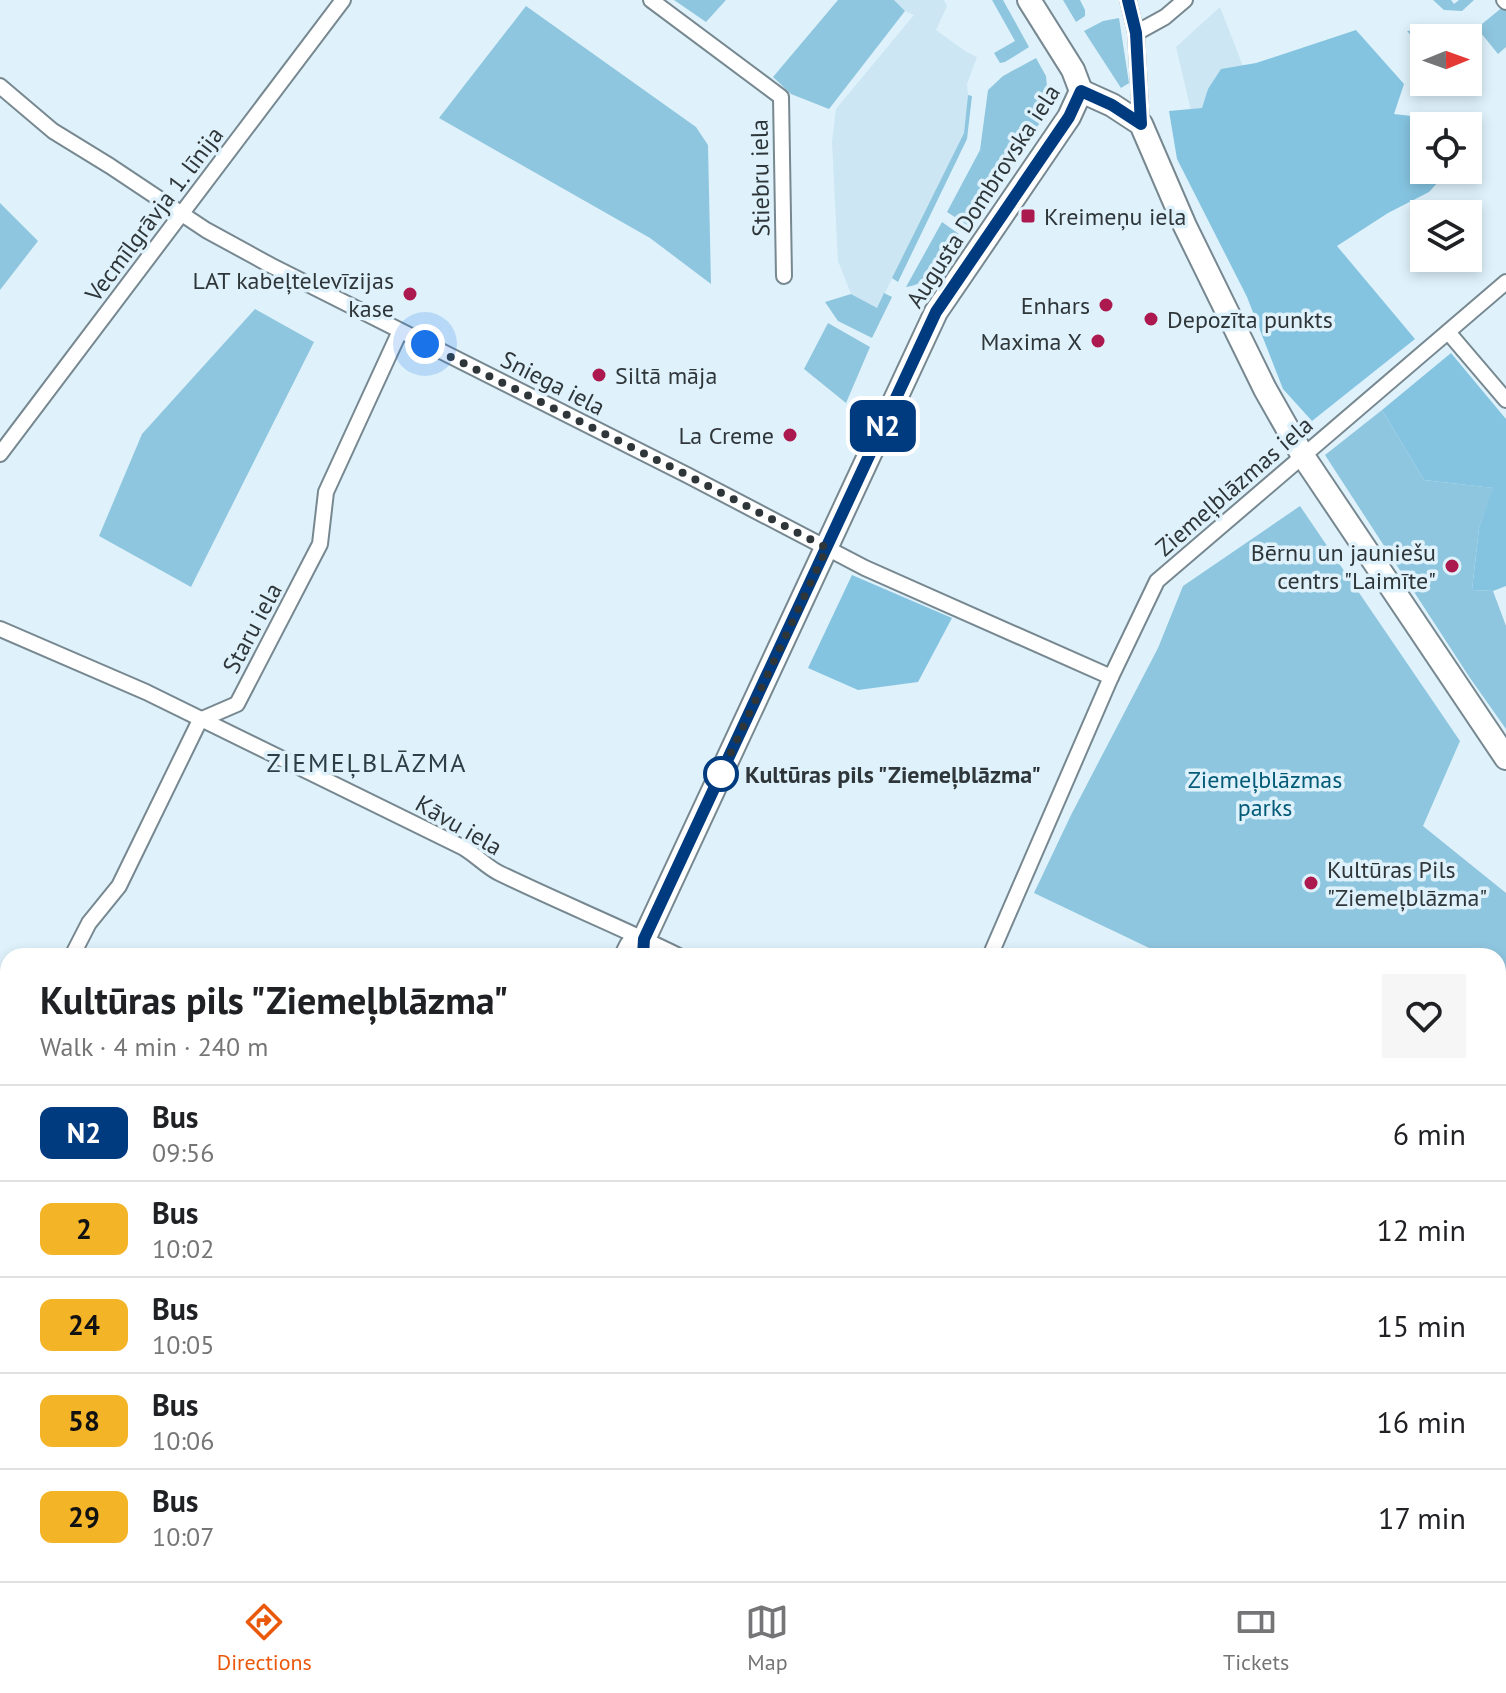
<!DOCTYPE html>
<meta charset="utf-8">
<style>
:root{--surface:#fff;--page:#f6f6f6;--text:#202124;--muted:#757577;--line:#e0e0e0;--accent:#ea580c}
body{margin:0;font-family:"PT Sans",sans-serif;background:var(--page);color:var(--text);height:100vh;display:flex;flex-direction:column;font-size:30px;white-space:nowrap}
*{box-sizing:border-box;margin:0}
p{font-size:26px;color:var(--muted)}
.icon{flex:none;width:44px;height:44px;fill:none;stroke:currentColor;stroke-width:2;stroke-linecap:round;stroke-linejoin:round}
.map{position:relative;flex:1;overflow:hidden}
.drawer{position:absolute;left:0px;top:948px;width:1506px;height:634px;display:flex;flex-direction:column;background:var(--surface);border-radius:24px 24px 0 0;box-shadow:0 4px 12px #0003}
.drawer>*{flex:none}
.badge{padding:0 16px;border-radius:12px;font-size:28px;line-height:52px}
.needle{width:52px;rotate:89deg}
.buttons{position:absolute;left:1410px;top:24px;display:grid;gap:16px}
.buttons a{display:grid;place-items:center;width:72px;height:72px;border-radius:0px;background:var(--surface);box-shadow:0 4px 12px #0003;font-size:40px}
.you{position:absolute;width:40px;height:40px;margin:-20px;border:6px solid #fff;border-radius:50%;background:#1a73e8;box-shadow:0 0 0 12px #1a73e833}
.map>.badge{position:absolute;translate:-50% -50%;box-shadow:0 0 0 4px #fff}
.round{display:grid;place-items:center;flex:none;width:84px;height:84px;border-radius:0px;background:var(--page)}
.overview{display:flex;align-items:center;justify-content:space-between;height:136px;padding:0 40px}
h1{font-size:38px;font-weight:700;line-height:60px}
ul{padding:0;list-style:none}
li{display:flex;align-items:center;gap:24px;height:96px;padding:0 40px;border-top:2px solid var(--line)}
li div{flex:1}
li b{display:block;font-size:30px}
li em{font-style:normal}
li .badge{min-width:88px;font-weight:700;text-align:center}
.dock{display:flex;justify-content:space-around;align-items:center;height:112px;border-top:2px solid var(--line);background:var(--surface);font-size:22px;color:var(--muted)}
.dock a{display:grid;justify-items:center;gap:4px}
.dock .current{color:var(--accent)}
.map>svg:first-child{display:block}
.built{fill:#cce6f3}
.green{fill:#8fc6df}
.forest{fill:#85c4e1}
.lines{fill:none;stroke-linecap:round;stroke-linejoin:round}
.street-casing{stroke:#778891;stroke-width:18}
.secondary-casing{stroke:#778891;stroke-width:26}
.street{stroke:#fff;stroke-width:14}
.secondary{stroke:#fff;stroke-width:22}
.line-casing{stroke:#fff;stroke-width:18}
.line{stroke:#003b80;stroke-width:12}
.walk{stroke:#2f363a;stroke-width:8;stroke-dasharray:0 14.4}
.poi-dot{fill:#ab194e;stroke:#dff2fb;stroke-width:3}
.stop-dot{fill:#fff;stroke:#003b80;stroke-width:4}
.labels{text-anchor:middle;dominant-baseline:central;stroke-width:7;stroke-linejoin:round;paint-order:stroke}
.street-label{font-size:24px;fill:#2f363a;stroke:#dff2fb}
.poi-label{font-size:24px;fill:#2f363a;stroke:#dff2fb;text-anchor:end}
.stop-label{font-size:24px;font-weight:bold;fill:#2f363a;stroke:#dff2fb;text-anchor:start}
.park-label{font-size:24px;fill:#045b78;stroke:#dff2fb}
.neighbourhood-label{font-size:26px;letter-spacing:2px;fill:#2f3e45;stroke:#dff2fb}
</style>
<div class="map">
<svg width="1506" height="1581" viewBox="0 0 1506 1581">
<rect width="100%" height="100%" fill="#dff2fb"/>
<!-- built -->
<g class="built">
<path d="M894,0H944L947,6L936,30L965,51L977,57L967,84L968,95L964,133L877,309L851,294L838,261L832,141L836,109L914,15L905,11Z"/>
<path d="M1220,7L1260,110L1201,153L1176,47Z"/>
<path d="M0,1129L8,1133V1511L0,1522Z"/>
</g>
<!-- green -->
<g class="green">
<path d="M674,0H726L706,22Z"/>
<path d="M838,0H894L905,11L829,109L791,94L773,77Z"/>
<path d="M992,0H1003L1029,47L1005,62L1000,63L994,53L1015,41Z"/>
<path d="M1063,0H1080L1085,10V16L1076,22Z"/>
<path d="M1433,0H1451L1454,4L1459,0H1474L1462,11L1444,10Z"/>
<path d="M526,6L696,127L708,145L711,284L650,238L439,118Z"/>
<path d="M1504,6L1506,9V47L1498,54L1477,28Z"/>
<path d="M1119,18L1129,83L1121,88L1084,31L1103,21Z"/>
<path d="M1463,24L1468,30L1460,38H1424V51L1407,31Z"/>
<path d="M1036,58L1046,76L1048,96L1042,120L967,225L947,212L980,150L988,90L1003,76Z"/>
<path d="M968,95L972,96L967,139L898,282L892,278L964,133Z"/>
<path d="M0,203L38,241L0,290Z"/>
<path d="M942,222L959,234C946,253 932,285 906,287Z"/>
<path d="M884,293L892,297L872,338L838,321L825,302L851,294L877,308Z"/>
<path d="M255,309L314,342L191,587L99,536L142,434Z"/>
<path d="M828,323L870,347L846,403L804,369Z"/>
<path d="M1382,410L1424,480L1494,488L1479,528L1472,590L1493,591L1506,626V729L1470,678L1325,455Z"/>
<path d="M1300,506L1460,741L1423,826L1506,893V1362L1498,1363V956H1166L1034,893L1071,815L1158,648L1183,586Z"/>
<path d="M0,1151L8,1158V1316L0,1333Z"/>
<path d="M0,1334L8,1338V1440L0,1456Z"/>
</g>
<!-- forest -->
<g class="forest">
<path d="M1356,30L1404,84L1394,114L1420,117L1431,126H1424V170H1449L1429,192L1388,213L1337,246L1415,339L1312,421L1283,389L1247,297L1177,159L1169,111L1202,108L1208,89L1221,69L1256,63Z"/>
<path d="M1451,353L1506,419V586L1493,591L1472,590L1479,528L1493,488L1424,480L1382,410Z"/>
<path d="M852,575L952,618L918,682L858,690L808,668Z"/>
<path d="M1506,1362V1546L1498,1544V1363Z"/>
</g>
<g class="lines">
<!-- street casing -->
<g class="street-casing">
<g id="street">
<path d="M651,0L781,97L784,276"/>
<path d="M1128,0L1136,33L1141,124"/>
<path d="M1504,0L1506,2"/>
<path d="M1136,33L1165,17L1185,0"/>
<path d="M0,86L53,131L110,166L206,230L270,265L687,475L865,568L1111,677"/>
<path d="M1448,332L1506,400"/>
<path d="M0,454L343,0"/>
<path d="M0,629L146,692L464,848C477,856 487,867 499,873C559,902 620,927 679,956"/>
<path d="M72,956L89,923L119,886L200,720L237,704L320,544L326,492L400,331"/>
<path d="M990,956L1111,677L1157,581L1506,282"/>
<path d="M0,1105L8,1109"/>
<path d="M815,1574V1581"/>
<path d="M539,1581L542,1574"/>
</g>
</g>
<!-- secondary casing -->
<g class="secondary-casing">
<g id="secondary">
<path d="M1029,0L1073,70L1081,91"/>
<path d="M1081,91L1112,105L1141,124L1185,226L1265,389L1303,456L1506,758"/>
<path d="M626,956L631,946L644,939"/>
<path d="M643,956L644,939L936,312L1069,117L1081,91"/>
<path d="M350,1581L353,1574"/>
</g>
</g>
<!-- street -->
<use href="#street" class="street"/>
<!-- secondary -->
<use href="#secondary" class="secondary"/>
</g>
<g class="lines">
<!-- line casing -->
<g class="line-casing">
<path id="line" d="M643,956L644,939L936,312L1069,117L1081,91L1112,105L1141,124L1136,33L1128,0"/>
</g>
<!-- line -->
<use href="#line" class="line"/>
<!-- walk -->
<path class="walk" d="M425,344L687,475L827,548L721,774"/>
</g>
<!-- markers -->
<g class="poi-dot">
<rect x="1020" y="208" width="16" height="16" rx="4"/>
<circle cx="410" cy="294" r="8"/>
<circle cx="1106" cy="305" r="8"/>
<circle cx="1151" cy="319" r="8"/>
<circle cx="1098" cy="341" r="8"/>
<circle cx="599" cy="375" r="8"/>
<circle cx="790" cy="435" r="8"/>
<circle cx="1452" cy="566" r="8"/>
<circle cx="1311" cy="883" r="8"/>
</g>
<circle class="stop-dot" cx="721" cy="774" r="16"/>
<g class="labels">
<!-- street labels -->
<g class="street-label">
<text transform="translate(760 178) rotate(-91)">Stiebru iela</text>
<text transform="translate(983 196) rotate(-57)">Augusta Dombrovska iela</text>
<text transform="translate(154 214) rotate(-53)">Vecmīlgrāvja 1. līnija</text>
<text transform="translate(553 383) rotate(27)">Sniega iela</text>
<text transform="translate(1234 486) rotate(-41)">Ziemeļblāzmas iela</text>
<text transform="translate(252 628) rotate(-62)">Staru iela</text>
<text transform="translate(459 825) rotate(30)">Kāvu iela</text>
</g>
<!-- poi labels -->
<g class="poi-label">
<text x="1044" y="216" text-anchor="start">Kreimeņu iela</text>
<text x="394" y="280">LAT kabeļtelevīzijas<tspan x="394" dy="28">kase</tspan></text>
<text x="1090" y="305">Enhars</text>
<text x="1167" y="319" text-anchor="start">Depozīta punkts</text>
<text x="1082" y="341">Maxima X</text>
<text x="615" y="375" text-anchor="start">Siltā māja</text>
<text x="774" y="435">La Creme</text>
<text x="1436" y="552">Bērnu un jauniešu<tspan x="1436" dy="28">centrs "Laimīte"</tspan></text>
<text x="1327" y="869" text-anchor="start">Kultūras Pils<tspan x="1327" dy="28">"Ziemeļblāzma"</tspan></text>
</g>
<!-- stop labels -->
<g class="stop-label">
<text x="745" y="774">Kultūras pils "Ziemeļblāzma"</text>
</g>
<!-- park labels -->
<g class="park-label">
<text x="1265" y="779">Ziemeļblāzmas<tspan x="1265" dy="28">parks</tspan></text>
</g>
<!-- neighbourhood labels -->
<g class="neighbourhood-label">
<text x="367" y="762">ZIEMEĻBLĀZMA</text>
</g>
</g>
</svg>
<div class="buttons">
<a><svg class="needle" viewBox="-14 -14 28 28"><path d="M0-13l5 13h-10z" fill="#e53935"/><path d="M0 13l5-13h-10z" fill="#757577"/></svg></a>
<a><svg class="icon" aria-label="locate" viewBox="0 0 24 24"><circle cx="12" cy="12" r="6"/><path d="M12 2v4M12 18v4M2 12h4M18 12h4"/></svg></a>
<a><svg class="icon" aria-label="layers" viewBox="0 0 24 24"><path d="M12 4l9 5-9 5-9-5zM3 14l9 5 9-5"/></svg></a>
</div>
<div class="you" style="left:425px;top:344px"></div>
<b class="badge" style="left:883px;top:426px;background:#003b80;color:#fff">N2</b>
<section class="drawer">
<div class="overview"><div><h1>Kultūras pils &quot;Ziemeļblāzma&quot;</h1><p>Walk · 4 min · 240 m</p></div><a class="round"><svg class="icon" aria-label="heart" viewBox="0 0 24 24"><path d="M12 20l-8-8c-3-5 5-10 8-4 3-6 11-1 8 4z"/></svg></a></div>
<ul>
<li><span class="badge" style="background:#003b80;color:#fff">N2</span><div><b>Bus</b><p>09:56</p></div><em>6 min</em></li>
<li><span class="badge" style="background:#f4b427;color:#111">2</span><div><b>Bus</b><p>10:02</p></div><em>12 min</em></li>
<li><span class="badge" style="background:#f4b427;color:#111">24</span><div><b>Bus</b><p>10:05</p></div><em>15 min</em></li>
<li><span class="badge" style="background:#f4b427;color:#111">58</span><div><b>Bus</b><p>10:06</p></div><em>16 min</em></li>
<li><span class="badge" style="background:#f4b427;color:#111">29</span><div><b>Bus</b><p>10:07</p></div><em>17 min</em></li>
</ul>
</section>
</div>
<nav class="dock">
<a class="current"><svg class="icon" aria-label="directions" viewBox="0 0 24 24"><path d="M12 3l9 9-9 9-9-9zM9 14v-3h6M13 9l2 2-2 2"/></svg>Directions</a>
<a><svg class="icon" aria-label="map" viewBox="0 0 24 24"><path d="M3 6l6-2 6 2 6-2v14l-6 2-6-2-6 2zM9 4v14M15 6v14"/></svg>Map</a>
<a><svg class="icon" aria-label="tickets" viewBox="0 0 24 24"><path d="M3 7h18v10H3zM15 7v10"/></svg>Tickets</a>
</nav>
